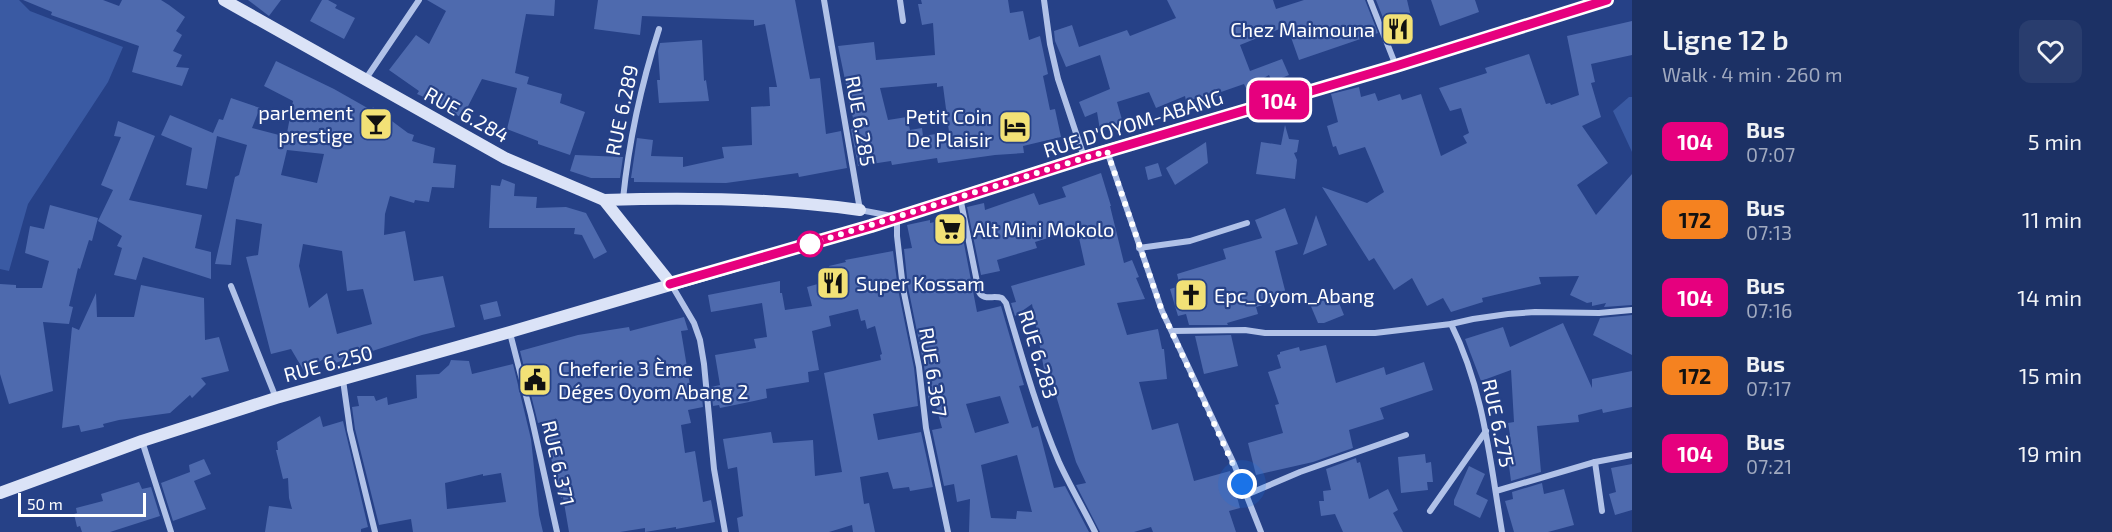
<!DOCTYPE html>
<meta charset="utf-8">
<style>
:root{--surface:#1c3165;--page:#293d6e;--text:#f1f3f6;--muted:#a0a9bf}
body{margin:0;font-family:"Exo 2",sans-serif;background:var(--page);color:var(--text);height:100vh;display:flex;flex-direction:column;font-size:22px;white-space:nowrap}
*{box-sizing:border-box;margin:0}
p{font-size:20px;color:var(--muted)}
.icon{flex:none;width:33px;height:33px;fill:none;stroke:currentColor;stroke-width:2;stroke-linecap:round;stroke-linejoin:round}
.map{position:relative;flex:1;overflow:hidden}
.details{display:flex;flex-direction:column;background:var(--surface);width:480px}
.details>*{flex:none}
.badge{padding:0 12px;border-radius:9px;font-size:21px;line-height:39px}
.scale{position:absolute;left:18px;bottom:15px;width:128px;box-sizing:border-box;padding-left:6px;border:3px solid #fff;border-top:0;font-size:16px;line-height:21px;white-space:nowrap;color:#fff;-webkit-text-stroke:4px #264187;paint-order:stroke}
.you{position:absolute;width:30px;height:30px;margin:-15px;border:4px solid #fff;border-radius:50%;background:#1a73e8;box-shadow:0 0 0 9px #1a73e833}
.map>.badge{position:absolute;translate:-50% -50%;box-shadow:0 0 0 3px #fff}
.round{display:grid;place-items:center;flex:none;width:63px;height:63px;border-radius:12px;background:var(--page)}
.head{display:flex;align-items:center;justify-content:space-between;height:102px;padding:0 30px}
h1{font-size:28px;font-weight:600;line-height:45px}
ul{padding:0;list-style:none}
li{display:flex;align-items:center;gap:18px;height:78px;padding:0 30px}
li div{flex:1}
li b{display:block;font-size:22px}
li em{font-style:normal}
li .badge{min-width:66px;font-weight:700;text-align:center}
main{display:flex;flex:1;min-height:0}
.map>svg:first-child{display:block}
.green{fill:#3a5aa3}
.building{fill:#4e6aae;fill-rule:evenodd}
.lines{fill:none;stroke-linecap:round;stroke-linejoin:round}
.street{stroke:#b1c2e8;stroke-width:6}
.secondary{stroke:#dbe3f7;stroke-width:12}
.line-casing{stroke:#fff;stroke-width:14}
.line{stroke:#e6007e;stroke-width:9}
.walk{stroke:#fff;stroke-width:6;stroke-dasharray:0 10.8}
.stop-dot{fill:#fff;stroke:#e6007e;stroke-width:3}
.labels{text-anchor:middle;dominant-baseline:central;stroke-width:4.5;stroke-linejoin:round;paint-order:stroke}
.poi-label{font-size:20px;fill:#fff;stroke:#264187;text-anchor:start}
.street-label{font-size:20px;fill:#fff;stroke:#264187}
</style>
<main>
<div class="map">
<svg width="1632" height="532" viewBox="0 0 1632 532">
<rect width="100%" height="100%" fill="#264187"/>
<!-- green -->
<g class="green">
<path d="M0,0H19L30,11L123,47L108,82L28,204L9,271L0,269Z"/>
<path d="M1629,97H1632V152L1613,111Z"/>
</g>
<!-- building -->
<g class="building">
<path d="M23,0H103L119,6L122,0H161L169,5L185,17L176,31L182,35L173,51L182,55L176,67L189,68L182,86L132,72L139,46L51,15L52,12Z"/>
<path d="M248,0H281L269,16Z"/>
<path d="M322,0H328L337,5L335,8L355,18L344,39L310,21Z"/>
<path d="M427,0H555L554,16L526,14L515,73L529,77L527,84L562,94L560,103L585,112L570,155L538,144V141L507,129L517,88L482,79L462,118L433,101L417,94L419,91L389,70L416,35L429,44L446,11Z"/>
<path d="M598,0H795L810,79L820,78L826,134L841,131L847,168L799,177L798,173L726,183L634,182V178H631L637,138L653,140L651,156L683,157V167L724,158L722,147L752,145L751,107L770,106L769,87H777L765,24L754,26V20L642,16L640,35L594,29Z"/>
<path d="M921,0H1008L1010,13L1023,11L1029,40L1040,36L1048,74L1043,76L1050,110L1055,109L1061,137L1023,146L1024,153L995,155L938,163L937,158L892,165L891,161L858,166L851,129L855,128L838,46L874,42L876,60L935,55L933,23L922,25L918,4H922ZM937,83V87L943,86L949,132L923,136L922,128L910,130L907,117L888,120L880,88Z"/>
<path d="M1167,0H1273L1276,9L1304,0H1365L1378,33L1299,60L1287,26L1240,45L1250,71L1282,59L1289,75L1272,82L1269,75L1246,88L1244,84L1221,92V95L1206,99L1205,96L1186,101L1185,96L1156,108L1149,92L1117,102L1124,127L1100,130L1097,112L1085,117L1079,102L1110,89L1100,55L1066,67L1055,41L1054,31L1072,25L1079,47L1127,30L1130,36L1176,18Z"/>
<path d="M1376,0H1407L1413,25L1389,33Z"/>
<path d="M1431,0H1475L1479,12L1440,26Z"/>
<path d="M1632,21V55L1591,64L1595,82L1591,83L1601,117L1582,126L1608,163L1577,185L1596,215L1632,174V305L1604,307L1606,303L1592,306V302L1587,303L1570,295L1579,276L1539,277L1541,284L1482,298L1483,302L1451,312L1443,298L1427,306L1412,278L1394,290L1374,258L1369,261L1322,187L1367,203L1384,192L1365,147L1339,155L1336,146L1333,147L1327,126L1338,122L1331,94L1359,87L1361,97L1375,93L1378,101L1400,94L1402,100L1421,94L1441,156L1467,143L1463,136L1469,133L1461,108L1450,111L1439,88L1487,73L1485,68L1529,54L1546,104L1550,103L1551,105L1579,95L1567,36Z"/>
<path d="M702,40L704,81L706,80L709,101L659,103L657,80H660L658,51L660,43Z"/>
<path d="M276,61L334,89L371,110L373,107L408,133L414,135L412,141L435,148L433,163L456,165L454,188L432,187L429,202L415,200L414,203L390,196L385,214L384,235L405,231L414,281L443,276L455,327L422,335L329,365L327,357L304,371L291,349L271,354L246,257L258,255L262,224L236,219L231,265L215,264L235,177L239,175L247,145L217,136L207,189L186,185L192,148L161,135L170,115L213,133L219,119L223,120L231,98L260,108L252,128L279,135L280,131L287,133L293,101L264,86ZM287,150L324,154L317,183L281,175ZM303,244L342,251L347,291L363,289L372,324L337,334L327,293L309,308L299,266Z"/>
<path d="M118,121L155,136L129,200L202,215L195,248L211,252V279L143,257L136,280L114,275L122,248L117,246L122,236L98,221L113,190L101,185L121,137L114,136Z"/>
<path d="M1285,125L1289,139L1299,140L1297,152L1294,153L1297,160L1295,179L1256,174L1261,142L1281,145Z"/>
<path d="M1206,142L1208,163L1175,185L1166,168Z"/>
<path d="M575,155L623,157L620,178H591L570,171Z"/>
<path d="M1158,163L1162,176L1148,180L1145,167Z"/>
<path d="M1101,173L1111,206H1110L1124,263L1132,260L1139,277L1136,278L1145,299L1117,303L1127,335L1158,329L1162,349H1164L1167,379L1139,382L1152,430L1178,423L1194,481L1230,471L1240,508L1229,511L1236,532H1153L1151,527L1134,532H1100L1076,485L1086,483L1076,462L1051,379L1046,380L1032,304L1015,316L1011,303L1016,302L1011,286L1085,265L1077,229L1035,242L1037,248L997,260L1000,271L981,275L967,207L984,203L985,210L1034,193L1039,205L1066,197L1062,187Z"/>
<path d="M502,179L515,184L514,196L537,197L536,208L566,207L586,213L607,252L594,259L582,235L574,234L575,228H489L491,185L500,186Z"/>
<path d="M50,205L98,218L92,241L89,240L80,269L78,268L69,306L73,307L69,324L43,322L53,391L9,404L0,374V284L16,285V288H42L49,261L25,253L30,226L44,229Z"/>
<path d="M1285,208L1298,244L1275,251L1287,298L1256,307L1258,314L1227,323L1228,325H1189L1186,314L1178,316L1170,289L1180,286L1177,274L1226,259L1223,249L1262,238L1255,220Z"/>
<path d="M1316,215L1327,245L1303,255Z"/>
<path d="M959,217L977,312L1001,306L1024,385L1019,386L1032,428L1038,426L1054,488L1065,486L1089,532H969L970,499L957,502L954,484L944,486L932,430L942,428L935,403L929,404L924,366L908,287L904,249L912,248L907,225L930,220V223ZM1000,396L1009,423L975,433L966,404ZM1017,455L1032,512L1017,511L1016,519L991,518L981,465Z"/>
<path d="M893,251L898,289L914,368L918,406L873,414L878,440L921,432L933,487L910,491L909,487L893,489L888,472L860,477L864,504L869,503L875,532H853L852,525L829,532H739L737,518L743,516L737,467L728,469L723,439L771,432L773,443L813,440L815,476L842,472L824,373L881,360L880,355L882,354L875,326L867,329L865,320L861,321L858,309L829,316L831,326L812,331L819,370L808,372L809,382L766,389L767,398L754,401L720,408L719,405L713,406L711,387L720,385L715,355L756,348L754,339L767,337L762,303L711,312L708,295L780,281V293H782L785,310L812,306L807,287L832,280L829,266L846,262L845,260Z"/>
<path d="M141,285L204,298L205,340L219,337L229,371L201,378L206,384L192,398L190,395L170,413L119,420L103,424L104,427L81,432L79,425L62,428L72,327L79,330L96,293L97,317H134Z"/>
<path d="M1335,293L1344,315L1324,323H1318L1310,304Z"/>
<path d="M497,301L501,316L484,320L480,305Z"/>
<path d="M1632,315V355L1593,335L1600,318Z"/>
<path d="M684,317L688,330L681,331L691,391L701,389L703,407L688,410L691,423L681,425L685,453L695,451L703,502L711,500L715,522L676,529V527L645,532V528L620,532H569L563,497L561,498L542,422L538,423L520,351L578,335L629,327L630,331Z"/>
<path d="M1563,323L1592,388V379L1632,371V407L1603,413L1602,409L1578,415L1579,422L1537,426L1541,472L1511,481L1505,435H1510L1508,423L1514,422L1511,370L1481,381L1465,339L1503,327L1510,347Z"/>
<path d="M1231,335L1238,366L1204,374L1195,336Z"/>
<path d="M1326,345L1336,383L1384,367L1386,375L1424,362L1433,390L1380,408L1384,419L1349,430L1353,448L1313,462L1256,475L1248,443L1283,433L1275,405L1279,404L1268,372L1281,368L1277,355L1280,354V352L1299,347L1300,351Z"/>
<path d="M451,360L469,361L472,374L513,364L531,439L539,515L543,532H413L411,519L379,525L355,429L352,407L359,406L357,396H374L376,401L387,397L388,405L417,398L416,375L439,374L449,365ZM501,473L506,502L447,509L445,483L483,474V476Z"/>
<path d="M320,416L323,427L343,421L368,527L361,529V532H265L269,506L292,509L289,498L288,478L283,479L276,450H278L277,442Z"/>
<path d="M1425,454L1426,463L1431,462L1433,482H1427L1428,490L1401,493L1398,457Z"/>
<path d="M1356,458L1357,463L1360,462L1369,499L1388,489L1398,510L1393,513L1403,532H1343L1335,514L1321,516L1319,501H1324L1323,491L1331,490L1326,469Z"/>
<path d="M204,459L211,474L194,481L206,509L173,521L161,483L190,472L189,465Z"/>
<path d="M1632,464V510L1615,515L1609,494L1616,492L1611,468Z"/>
<path d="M1469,466L1485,474L1476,494L1488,500L1480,518L1454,505V500Z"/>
<path d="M139,482L142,489L151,487L160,516L110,532H82L80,526L77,527L74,514L77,513L76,508L103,501L101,494Z"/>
<path d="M1542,483L1544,494L1564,489L1574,525L1548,532H1514L1505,501L1513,499L1512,492Z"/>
</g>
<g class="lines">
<!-- street -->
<g class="street">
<path d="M824,0L860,210L897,217V236L903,288L919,367L926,428L948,532"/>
<path d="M900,0L903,21"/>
<path d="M1044,0L1050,44L1058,79L1084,157"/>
<path d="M1370,0L1396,66"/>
<path d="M365,80L419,0"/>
<path d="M1107,151L1162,311L1234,464L1261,532"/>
<path d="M960,197L979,292C984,301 993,295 1002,298L1006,303C1022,357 1037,411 1059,462C1070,486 1083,508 1095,532"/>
<path d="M623,199C629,140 641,85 659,29"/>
<path d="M1139,248L1190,241L1247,223"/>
<path d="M671,284L694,323L700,340L704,364L714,469L725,532"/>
<path d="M231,286L276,398"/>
<path d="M1451,324C1484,390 1490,461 1502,532"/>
<path d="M1173,331L1245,330L1265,333H1375L1451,324L1473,319L1508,314L1535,312L1599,313L1632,310"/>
<path d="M510,333L531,415L557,532"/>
<path d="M343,380L350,430L375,532"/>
<path d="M142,441L171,532"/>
<path d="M1595,462L1602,511"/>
<path d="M1496,491L1595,462L1632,455"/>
<path d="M1246,495L1300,472L1406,435"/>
<path d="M1430,511L1486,431"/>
</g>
<!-- secondary -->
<g class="secondary">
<path d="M224,0L505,158L604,200L671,284"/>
<path d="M604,200C690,197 775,198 860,210"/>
<path d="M0,493L142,441L276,398L510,332L871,226L1085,157L1396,66L1607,0"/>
</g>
</g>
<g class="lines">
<!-- line casing -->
<g class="line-casing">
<path id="line" d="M670,284L871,226L1084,158L1396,66L1607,0"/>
</g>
<!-- line -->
<use href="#line" class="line"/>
<!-- walk -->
<path class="walk" d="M810,244L1107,151L1162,311L1242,484"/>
</g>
<!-- icons -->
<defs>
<g id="restaurant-square" transform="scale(1.725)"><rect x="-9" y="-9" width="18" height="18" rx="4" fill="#f2e176" stroke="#264187"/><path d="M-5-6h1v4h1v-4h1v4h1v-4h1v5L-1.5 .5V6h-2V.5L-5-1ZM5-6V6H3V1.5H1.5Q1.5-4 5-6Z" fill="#111"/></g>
<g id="bar-square" transform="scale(1.725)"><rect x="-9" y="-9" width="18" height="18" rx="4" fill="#f2e176" stroke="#264187"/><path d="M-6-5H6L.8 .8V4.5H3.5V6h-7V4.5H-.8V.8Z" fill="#111"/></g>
<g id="hotel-square" transform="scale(1.725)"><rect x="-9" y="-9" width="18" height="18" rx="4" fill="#f2e176" stroke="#264187"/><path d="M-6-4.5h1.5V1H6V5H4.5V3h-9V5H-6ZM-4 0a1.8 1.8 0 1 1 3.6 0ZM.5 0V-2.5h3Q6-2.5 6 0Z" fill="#111"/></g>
<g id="supermarket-square" transform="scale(1.725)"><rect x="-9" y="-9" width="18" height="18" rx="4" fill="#f2e176" stroke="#264187"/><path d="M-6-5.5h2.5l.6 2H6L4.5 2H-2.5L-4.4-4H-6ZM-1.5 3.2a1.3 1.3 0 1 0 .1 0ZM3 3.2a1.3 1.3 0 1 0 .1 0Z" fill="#111"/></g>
<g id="church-square" transform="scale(1.725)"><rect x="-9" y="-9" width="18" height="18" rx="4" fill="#f2e176" stroke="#264187"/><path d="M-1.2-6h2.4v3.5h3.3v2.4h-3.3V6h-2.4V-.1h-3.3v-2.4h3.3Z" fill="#111"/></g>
<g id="civic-square" transform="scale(1.725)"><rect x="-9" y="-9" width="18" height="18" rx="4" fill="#f2e176" stroke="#264187"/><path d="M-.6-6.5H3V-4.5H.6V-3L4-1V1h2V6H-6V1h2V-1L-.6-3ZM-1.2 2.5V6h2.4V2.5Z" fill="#111"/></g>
</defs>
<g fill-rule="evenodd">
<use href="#restaurant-square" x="1398" y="29"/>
<use href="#bar-square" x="376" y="124"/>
<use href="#hotel-square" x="1015" y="127"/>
<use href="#supermarket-square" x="950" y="229"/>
<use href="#restaurant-square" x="833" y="283"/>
<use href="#church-square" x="1191" y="295"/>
<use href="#civic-square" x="535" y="380"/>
</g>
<!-- markers -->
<circle class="stop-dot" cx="810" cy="244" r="12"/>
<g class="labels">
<!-- poi labels -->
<g class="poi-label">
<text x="1375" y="29" text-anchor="end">Chez Maimouna</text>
<text x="353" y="112" text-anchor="end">parlement<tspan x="353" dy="23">prestige</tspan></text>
<text x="992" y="116" text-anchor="end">Petit Coin<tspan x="992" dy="23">De Plaisir</tspan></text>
<text x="973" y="229">Alt Mini Mokolo</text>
<text x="856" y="283">Super Kossam</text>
<text x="1214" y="295">Epc_Oyom_Abang</text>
<text x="558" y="368">Cheferie 3 Ème<tspan x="558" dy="23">Déges Oyom Abang 2</tspan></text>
</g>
<!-- street labels -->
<g class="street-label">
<text transform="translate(621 110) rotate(-78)">RUE 6.289</text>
<text transform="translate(467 114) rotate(29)">RUE 6.284</text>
<text transform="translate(861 121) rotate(80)">RUE 6.285</text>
<text transform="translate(1133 123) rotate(-17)">RUE D'OYOM-ABANG</text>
<text transform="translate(1039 354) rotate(73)">RUE 6.283</text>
<text transform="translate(328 363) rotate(-15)">RUE 6.250</text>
<text transform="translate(934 372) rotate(81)">RUE 6.367</text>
<text transform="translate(1499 423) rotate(78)">RUE 6.275</text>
<text transform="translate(559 463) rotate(77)">RUE 6.371</text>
</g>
</g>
</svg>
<div class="scale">50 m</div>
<div class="you" style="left:1242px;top:484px"></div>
<b class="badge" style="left:1279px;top:100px;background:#e6007e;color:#fff">104</b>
</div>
<section class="details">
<div class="head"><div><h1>Ligne 12 b</h1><p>Walk · 4 min · 260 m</p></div><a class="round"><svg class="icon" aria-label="heart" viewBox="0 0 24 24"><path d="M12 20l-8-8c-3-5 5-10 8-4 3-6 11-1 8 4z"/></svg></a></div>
<ul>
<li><span class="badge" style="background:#e6007e;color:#fff">104</span><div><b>Bus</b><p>07:07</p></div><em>5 min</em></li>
<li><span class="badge" style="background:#f58220;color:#111">172</span><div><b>Bus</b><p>07:13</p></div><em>11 min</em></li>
<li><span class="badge" style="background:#e6007e;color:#fff">104</span><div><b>Bus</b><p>07:16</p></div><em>14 min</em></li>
<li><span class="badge" style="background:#f58220;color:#111">172</span><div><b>Bus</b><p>07:17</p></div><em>15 min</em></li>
<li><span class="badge" style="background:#e6007e;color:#fff">104</span><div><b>Bus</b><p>07:21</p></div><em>19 min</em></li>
</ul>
</section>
</main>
